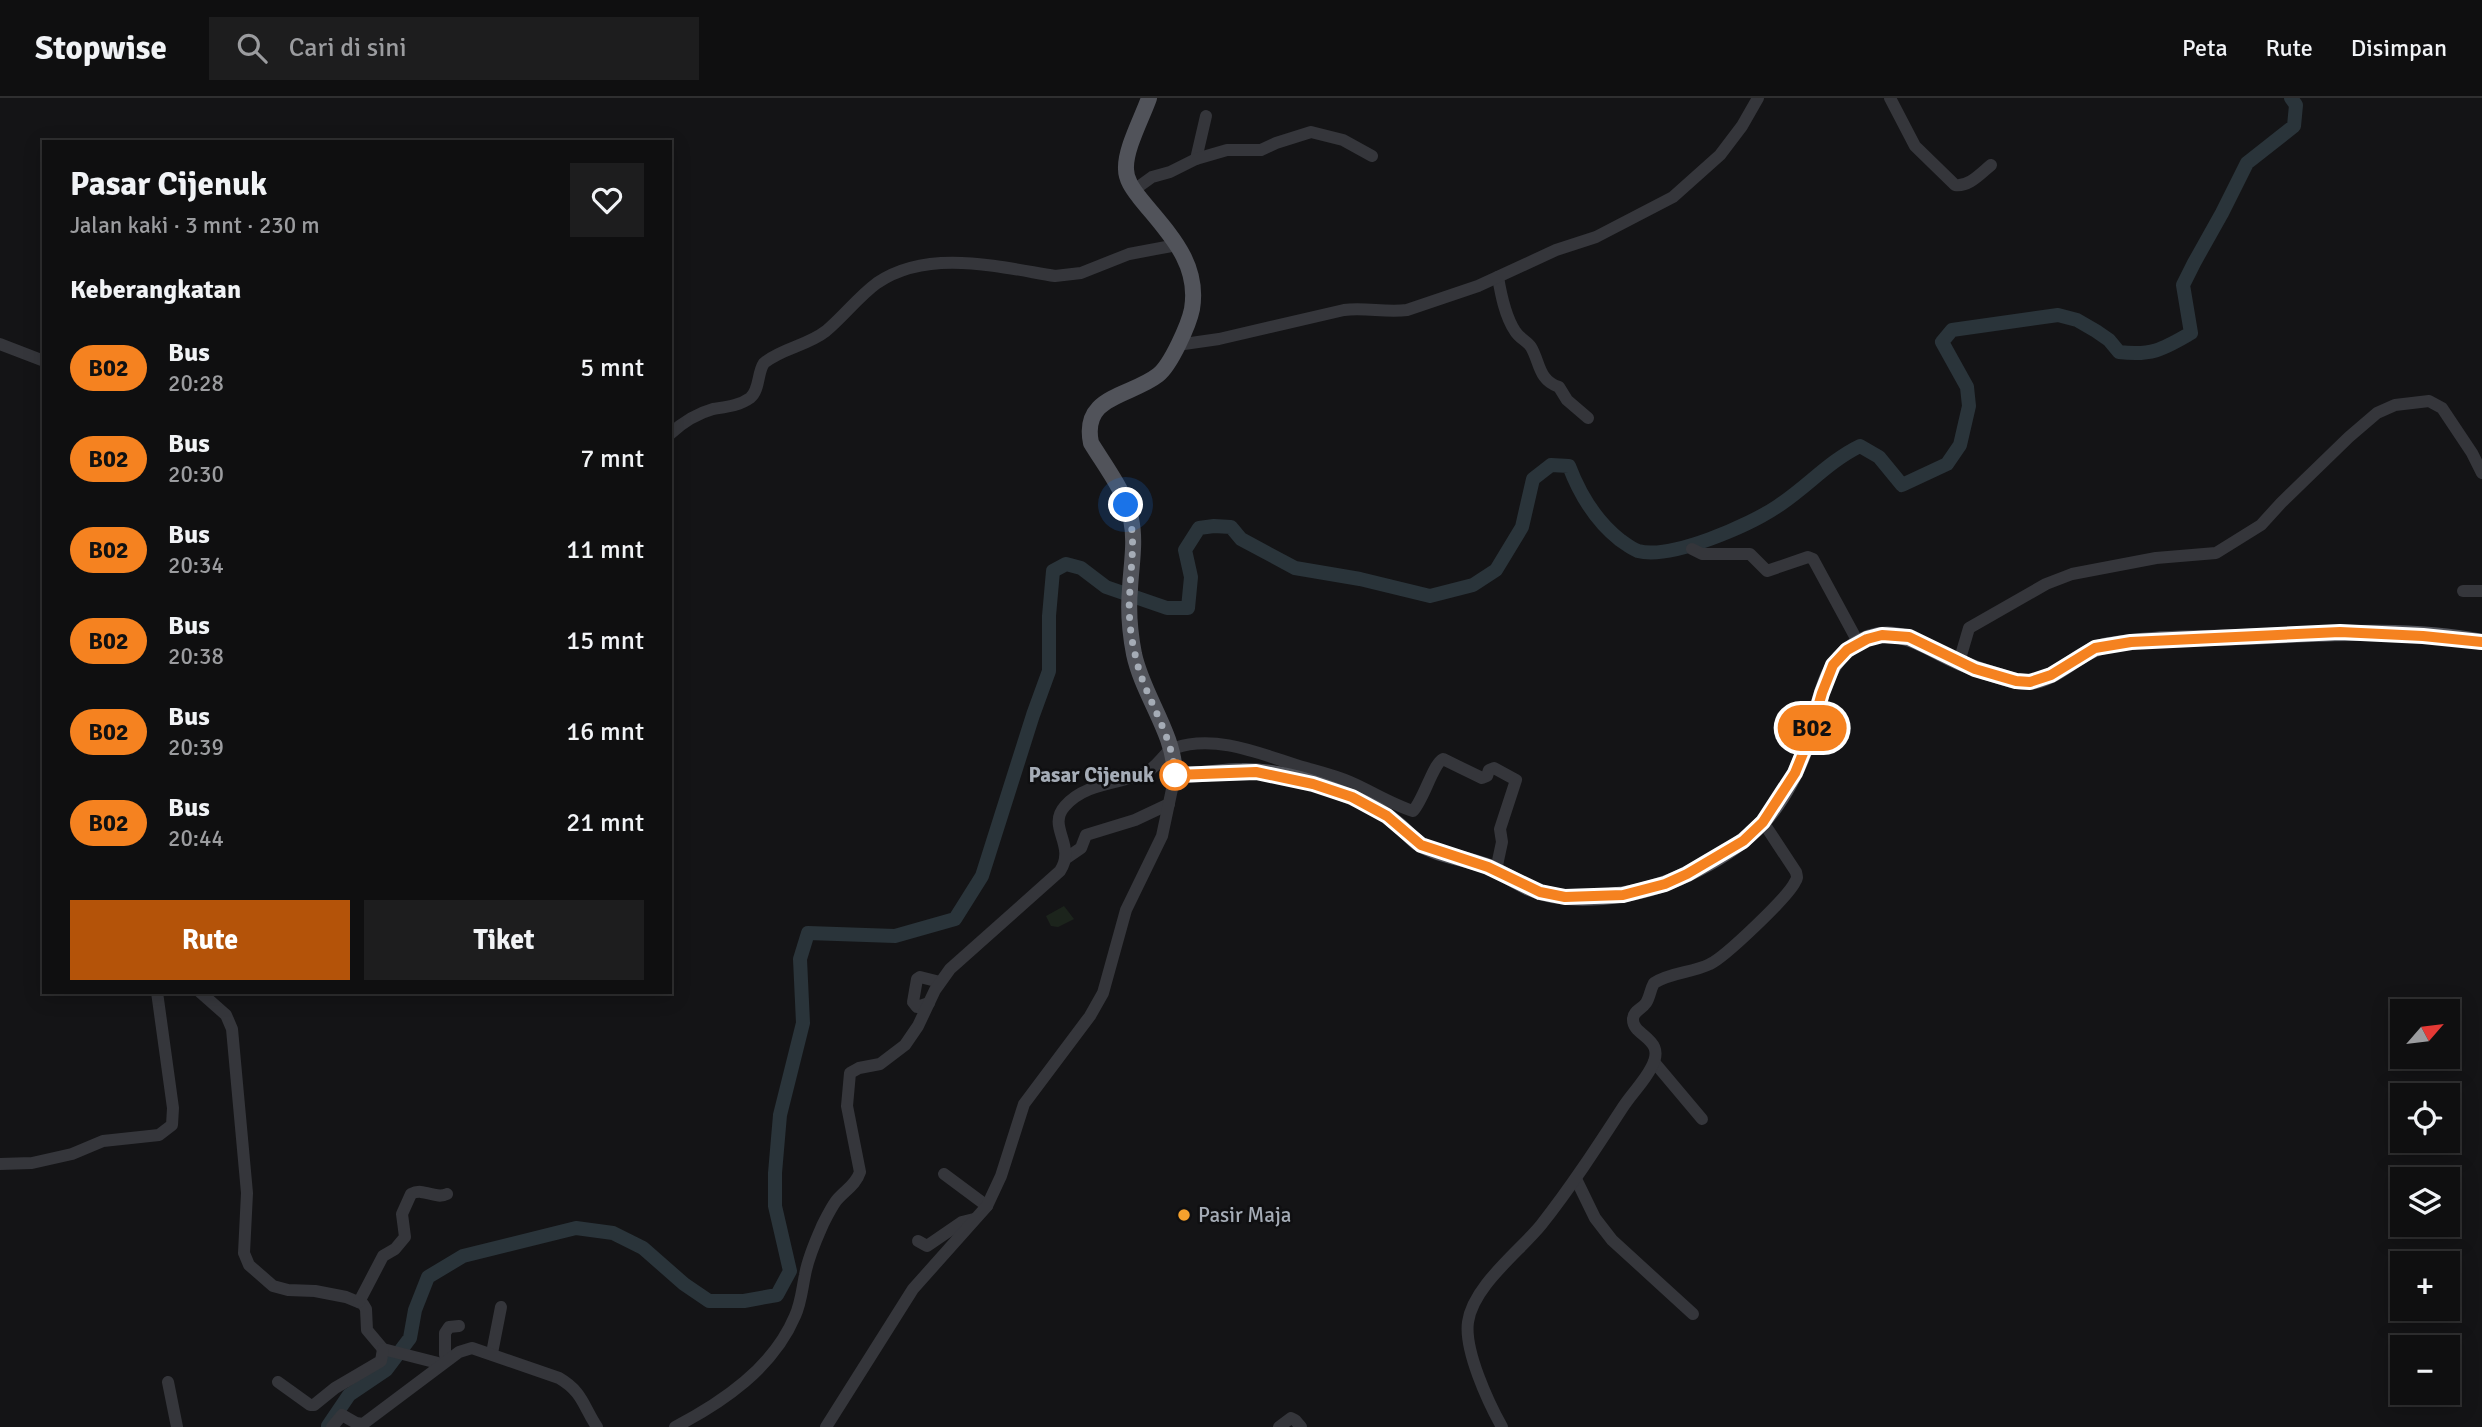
<!DOCTYPE html>
<html lang="id">
<meta charset="utf-8">
<style>
:root{--surface:#0f0f10;--page:#1d1d1e;--text:#f1f3f6;--muted:#9b9c9f;--line:#2f2f30;--accent:#b45309}
body{margin:0;font-family:Signika,sans-serif;background:var(--page);color:var(--text);height:100vh;display:flex;flex-direction:column;font-size:26px;white-space:nowrap}
*{box-sizing:border-box;margin:0}
p{font-size:23px;color:var(--muted)}
.icon{flex:none;width:38px;height:38px;fill:none;stroke:currentColor;stroke-width:2;stroke-linecap:round;stroke-linejoin:round}
.map{position:relative;flex:1;overflow:hidden}
.drawer{position:absolute;left:42px;top:42px;width:630px;height:854px;display:flex;flex-direction:column;background:var(--surface);border-radius:0px;box-shadow:0 4px 18px #0003,0 0 0 2px var(--line)}
.drawer>*{flex:none}
.badge{padding:0 14px;border-radius:23px;font-size:24px;line-height:46px}
.needle{width:46px;rotate:62deg}
.tools{position:absolute;left:2390px;top:901px;display:grid;gap:14px}
.tools a{display:grid;place-items:center;width:70px;height:70px;border-radius:0px;background:var(--surface);box-shadow:0 4px 18px #0003,0 0 0 2px var(--line);font-size:35px}
.you{position:absolute;width:35px;height:35px;margin:-18px;border:5px solid #fff;border-radius:50%;background:#1a73e8;box-shadow:0 0 0 10px #1a73e833}
.map>.badge{position:absolute;translate:-50% -50%;box-shadow:0 0 0 4px #fff}
h2{padding:0 28px;font-size:26px;line-height:63px}
.round{display:grid;place-items:center;flex:none;width:74px;height:74px;border-radius:0px;background:var(--page)}
.summary{display:flex;align-items:center;justify-content:space-between;height:119px;padding:0 28px}
h1{font-size:33px;font-weight:800;line-height:52px}
.cta{display:flex;gap:14px;margin-top:auto;padding:14px 28px}
.cta a{flex:1;height:80px;border-radius:0px;background:var(--accent);color:#fff;font-size:28px;font-weight:800;line-height:80px;text-align:center}
.cta a+a{background:var(--page);color:var(--text)}
ul{padding:0;list-style:none}
li{display:flex;align-items:center;gap:21px;height:91px;padding:0 28px}
li div{flex:1}
li b{display:block;font-size:26px}
li em{font-style:normal}
li .badge{min-width:77px;font-weight:700;text-align:center}
header{display:flex;align-items:center;gap:42px;box-sizing:border-box;height:98px;padding:0 35px;background:var(--surface);border-bottom:2px solid var(--line)}
header strong{font-size:33px}
nav{display:flex;gap:38px;margin-inline-start:auto;font-size:24px}
.search{width:490px;height:63px;background:var(--page);display:flex;align-items:center;gap:18px;box-sizing:border-box;padding:0 24px;border-radius:0px;color:var(--muted);font-size:26px}
.map>svg:first-child{display:block}
.green{fill:#1c241c}
.lines{fill:none;stroke-linecap:round;stroke-linejoin:round}
.river{stroke:#2a343a;stroke-width:14}
.minor{stroke:#35363b;stroke-width:12}
.major{stroke:#51535a;stroke-width:16}
.line-casing{stroke:#fff;stroke-width:16}
.line{stroke:#f58220;stroke-width:10}
.walk{stroke:#a5acb6;stroke-width:7;stroke-dasharray:0 12.6}
.stop-dot{fill:#fff;stroke:#f58220;stroke-width:3.5}
.poi-dot{fill:#f5a12d;stroke:#0f0f11;stroke-width:2.5}
.labels{text-anchor:middle;dominant-baseline:central;stroke-width:5;stroke-linejoin:round;paint-order:stroke}
.stop-label{font-size:21px;font-weight:bold;fill:#a5acb6;stroke:#0f0f11;text-anchor:end}
.poi-label{font-size:21px;fill:#a5acb6;stroke:#0f0f11;text-anchor:start}
</style>
<header>
<strong>Stopwise</strong>
<div class="search"><svg class="icon" aria-label="search" viewBox="0 0 24 24"><circle cx="10" cy="10" r="6"/><path d="M15 15l6 6"/></svg>Cari di sini</div>
<nav><a>Peta</a><a>Rute</a><a>Disimpan</a></nav>
</header>
<div class="map">
<svg width="2482" height="1329" viewBox="0 0 2482 1329">
<rect width="100%" height="100%" fill="#141416"/>
<!-- green -->
<path class="green" d="M1064,808L1074,821L1058,829L1051,828L1046,818Z"/>
<g class="lines">
<!-- river -->
<path class="river" d="M328,1328L349,1297L386,1272L410,1240L415,1212L428,1179L463,1158L576,1130L613,1135L643,1150L684,1186L709,1203H744L777,1197L790,1173L775,1108V1075L780,1017L803,925L800,861L808,835L895,838L955,821L982,778L1033,617L1049,573V518L1053,473L1066,466L1081,470L1106,489L1167,510H1188L1191,479L1185,452L1199,430L1214,428L1231,429L1241,441L1295,470L1360,481L1430,498L1473,487L1496,472L1522,429L1533,381L1551,367L1569,368C1580,397 1596,423 1620,442C1626,446 1632,451 1638,453C1671,462 1750,427 1778,408C1807,389 1829,363 1860,348L1879,359L1902,387L1947,366L1960,347L1969,308L1967,289L1942,244L1952,232L2058,217L2077,222L2096,233L2109,242L2119,254C2153,258 2163,251 2191,235L2183,187L2194,165L2222,115L2247,65L2294,28L2296,7L2291,0"/>
<!-- minor -->
<g class="minor">
<path d="M1890,0L1915,48L1955,87C1969,89 1980,76 1991,67"/>
<path d="M1196,61L1206,18"/>
<path d="M1134,92L1152,79L1170,74L1196,61L1227,52H1261L1276,45L1311,34L1343,42L1372,58"/>
<path d="M1498,179C1501,197 1505,218 1515,233C1519,240 1527,243 1531,249C1540,264 1538,282 1559,289L1567,302L1588,320"/>
<path d="M0,246L44,263"/>
<path d="M1177,247L1219,241L1344,212C1365,209 1386,215 1407,212L1478,188L1556,152L1596,139L1673,99L1720,57L1742,28L1758,0"/>
<path d="M670,336C683,324 695,316 713,311C725,309 739,308 750,300C760,292 757,275 764,265C782,250 807,248 826,233C844,218 858,199 877,185C928,150 999,169 1055,178L1081,175L1129,156L1177,147"/>
<path d="M1692,451L1702,456H1750L1767,473L1808,459L1813,461L1858,544"/>
<path d="M2463,493H2482"/>
<path d="M1959,564L1969,530L2046,486L2072,476L2156,460L2216,455L2261,427L2281,405L2349,339L2377,315L2395,307L2429,303L2442,310L2472,355L2482,375"/>
<path d="M1065,761L1081,750L1086,737L1135,722L1169,706"/>
<path d="M200,894L226,917L232,931L247,1095L244,1155L249,1167L273,1188L288,1192L315,1193L346,1199L363,1206L366,1211L367,1232L383,1251L442,1266"/>
<path d="M929,905L917,909L913,904L917,881L920,879L940,884"/>
<path d="M1654,964L1702,1021"/>
<path d="M0,1066L32,1065L72,1056L103,1043L159,1037L172,1027L173,1010L157,894"/>
<path d="M944,1076L987,1108"/>
<path d="M1576,1081L1595,1120L1612,1142L1693,1216"/>
<path d="M918,1143L927,1148L962,1124L974,1121"/>
<path d="M359,1204L383,1158L395,1151L405,1139L402,1116L411,1096C424,1089 435,1102 447,1096"/>
<path d="M492,1255L501,1209"/>
<path d="M449,1261L445,1257V1235L449,1229L459,1228"/>
<path d="M168,1284L177,1329"/>
<path d="M278,1284L310,1307H314L335,1290L381,1263L383,1251"/>
<path d="M332,1329L342,1317L356,1325L363,1326L459,1254L472,1250L559,1280C583,1294 583,1308 597,1329"/>
<path d="M675,1329C723,1304 773,1270 795,1218C801,1205 802,1191 805,1177C808,1159 816,1142 823,1126C827,1118 831,1110 836,1103C844,1093 856,1087 860,1074L847,1008L850,975L859,970L880,966L905,947L918,928L935,892L950,871L1060,773C1077,747 1046,729 1065,708C1085,685 1117,686 1143,676C1157,671 1164,653 1175,650C1215,636 1261,656 1299,668C1316,673 1334,677 1350,684C1371,693 1391,706 1413,713C1424,701 1433,666 1443,661L1482,680L1487,678L1489,672L1494,670L1516,682L1500,731L1502,744L1496,772"/>
<path d="M826,1329L913,1191L987,1108L1001,1078L1024,1006L1090,918L1103,895L1126,812L1162,738L1175,677"/>
<path d="M1279,1329L1291,1320L1295,1322L1301,1329"/>
<path d="M1502,1329C1488,1304 1464,1252 1468,1224C1473,1188 1519,1154 1541,1127C1571,1089 1597,1049 1623,1009C1632,995 1644,984 1651,970C1668,940 1632,939 1633,921C1633,913 1642,911 1646,905C1650,899 1650,892 1654,885C1671,874 1692,875 1710,866C1725,859 1788,799 1795,784C1798,779 1797,779 1796,774L1763,724"/>
</g>
<!-- major -->
<path class="major" d="M1149,0C1142,20 1125,51 1126,71C1126,82 1133,91 1139,99C1166,133 1200,163 1192,211C1189,226 1171,267 1158,277C1130,299 1081,297 1091,345C1105,368 1126,395 1131,421C1136,444 1131,468 1130,491C1128,512 1130,535 1134,556C1143,598 1174,634 1175,677C1197,678 1219,673 1242,673C1278,672 1318,685 1351,699C1366,705 1384,714 1396,725C1404,731 1410,739 1418,745C1439,758 1466,760 1489,769C1503,775 1515,783 1529,790C1558,803 1594,801 1625,796C1670,789 1730,759 1762,725C1783,702 1800,669 1809,640C1820,608 1822,568 1853,548C1889,523 1917,544 1950,560C1966,568 1982,573 1999,578C2009,581 2018,585 2028,584C2059,582 2078,552 2109,547C2152,539 2199,541 2243,539C2321,536 2405,529 2482,544"/>
</g>
<g class="lines">
<!-- line casing -->
<g class="line-casing">
<path id="line" d="M1175,677L1256,674L1313,686L1352,699L1387,718L1421,747L1488,769L1540,794L1565,799L1623,797L1665,786L1687,776L1743,743L1763,724L1795,675L1808,643L1822,595L1833,567L1847,552L1867,541L1882,537L1909,539L1975,571L2016,583L2030,584L2051,577L2095,550L2131,544L2340,534L2423,538L2482,544"/>
</g>
<!-- line -->
<use href="#line" class="line"/>
<!-- walk -->
<path class="walk" d="M1126,407C1137,435 1131,463 1130,492C1128,513 1130,536 1135,556C1143,598 1173,635 1175,677"/>
</g>
<!-- markers -->
<circle class="stop-dot" cx="1175" cy="677" r="14"/>
<circle class="poi-dot" cx="1184" cy="1117" r="7"/>
<g class="labels">
<!-- stop labels -->
<g class="stop-label">
<text x="1154" y="677">Pasar Cijenuk</text>
</g>
<!-- poi labels -->
<g class="poi-label">
<text x="1198" y="1117">Pasir Maja</text>
</g>
</g>
</svg>
<div class="tools">
<a><svg class="needle" viewBox="-14 -14 28 28"><path d="M0-13l5 13h-10z" fill="#e53935"/><path d="M0 13l5-13h-10z" fill="#9b9c9f"/></svg></a>
<a><svg class="icon" aria-label="locate" viewBox="0 0 24 24"><circle cx="12" cy="12" r="6"/><path d="M12 2v4M12 18v4M2 12h4M18 12h4"/></svg></a>
<a><svg class="icon" aria-label="layers" viewBox="0 0 24 24"><path d="M12 4l9 5-9 5-9-5zM3 14l9 5 9-5"/></svg></a>
<a>+</a>
<a>−</a>
</div>
<div class="you" style="left:1126px;top:407px"></div>
<b class="badge" style="left:1812px;top:630px;background:#f58220;color:#111">B02</b>
<section class="drawer">
<div class="summary"><div><h1>Pasar Cijenuk</h1><p>Jalan kaki · 3 mnt · 230 m</p></div><a class="round"><svg class="icon" aria-label="heart" viewBox="0 0 24 24"><path d="M12 20l-8-8c-3-5 5-10 8-4 3-6 11-1 8 4z"/></svg></a></div>
<h2>Keberangkatan</h2>
<ul>
<li><span class="badge" style="background:#f58220;color:#111">B02</span><div><b>Bus</b><p>20:28</p></div><em>5 mnt</em></li>
<li><span class="badge" style="background:#f58220;color:#111">B02</span><div><b>Bus</b><p>20:30</p></div><em>7 mnt</em></li>
<li><span class="badge" style="background:#f58220;color:#111">B02</span><div><b>Bus</b><p>20:34</p></div><em>11 mnt</em></li>
<li><span class="badge" style="background:#f58220;color:#111">B02</span><div><b>Bus</b><p>20:38</p></div><em>15 mnt</em></li>
<li><span class="badge" style="background:#f58220;color:#111">B02</span><div><b>Bus</b><p>20:39</p></div><em>16 mnt</em></li>
<li><span class="badge" style="background:#f58220;color:#111">B02</span><div><b>Bus</b><p>20:44</p></div><em>21 mnt</em></li>
</ul>
<div class="cta"><a>Rute</a><a>Tiket</a></div>
</section>
</div>
